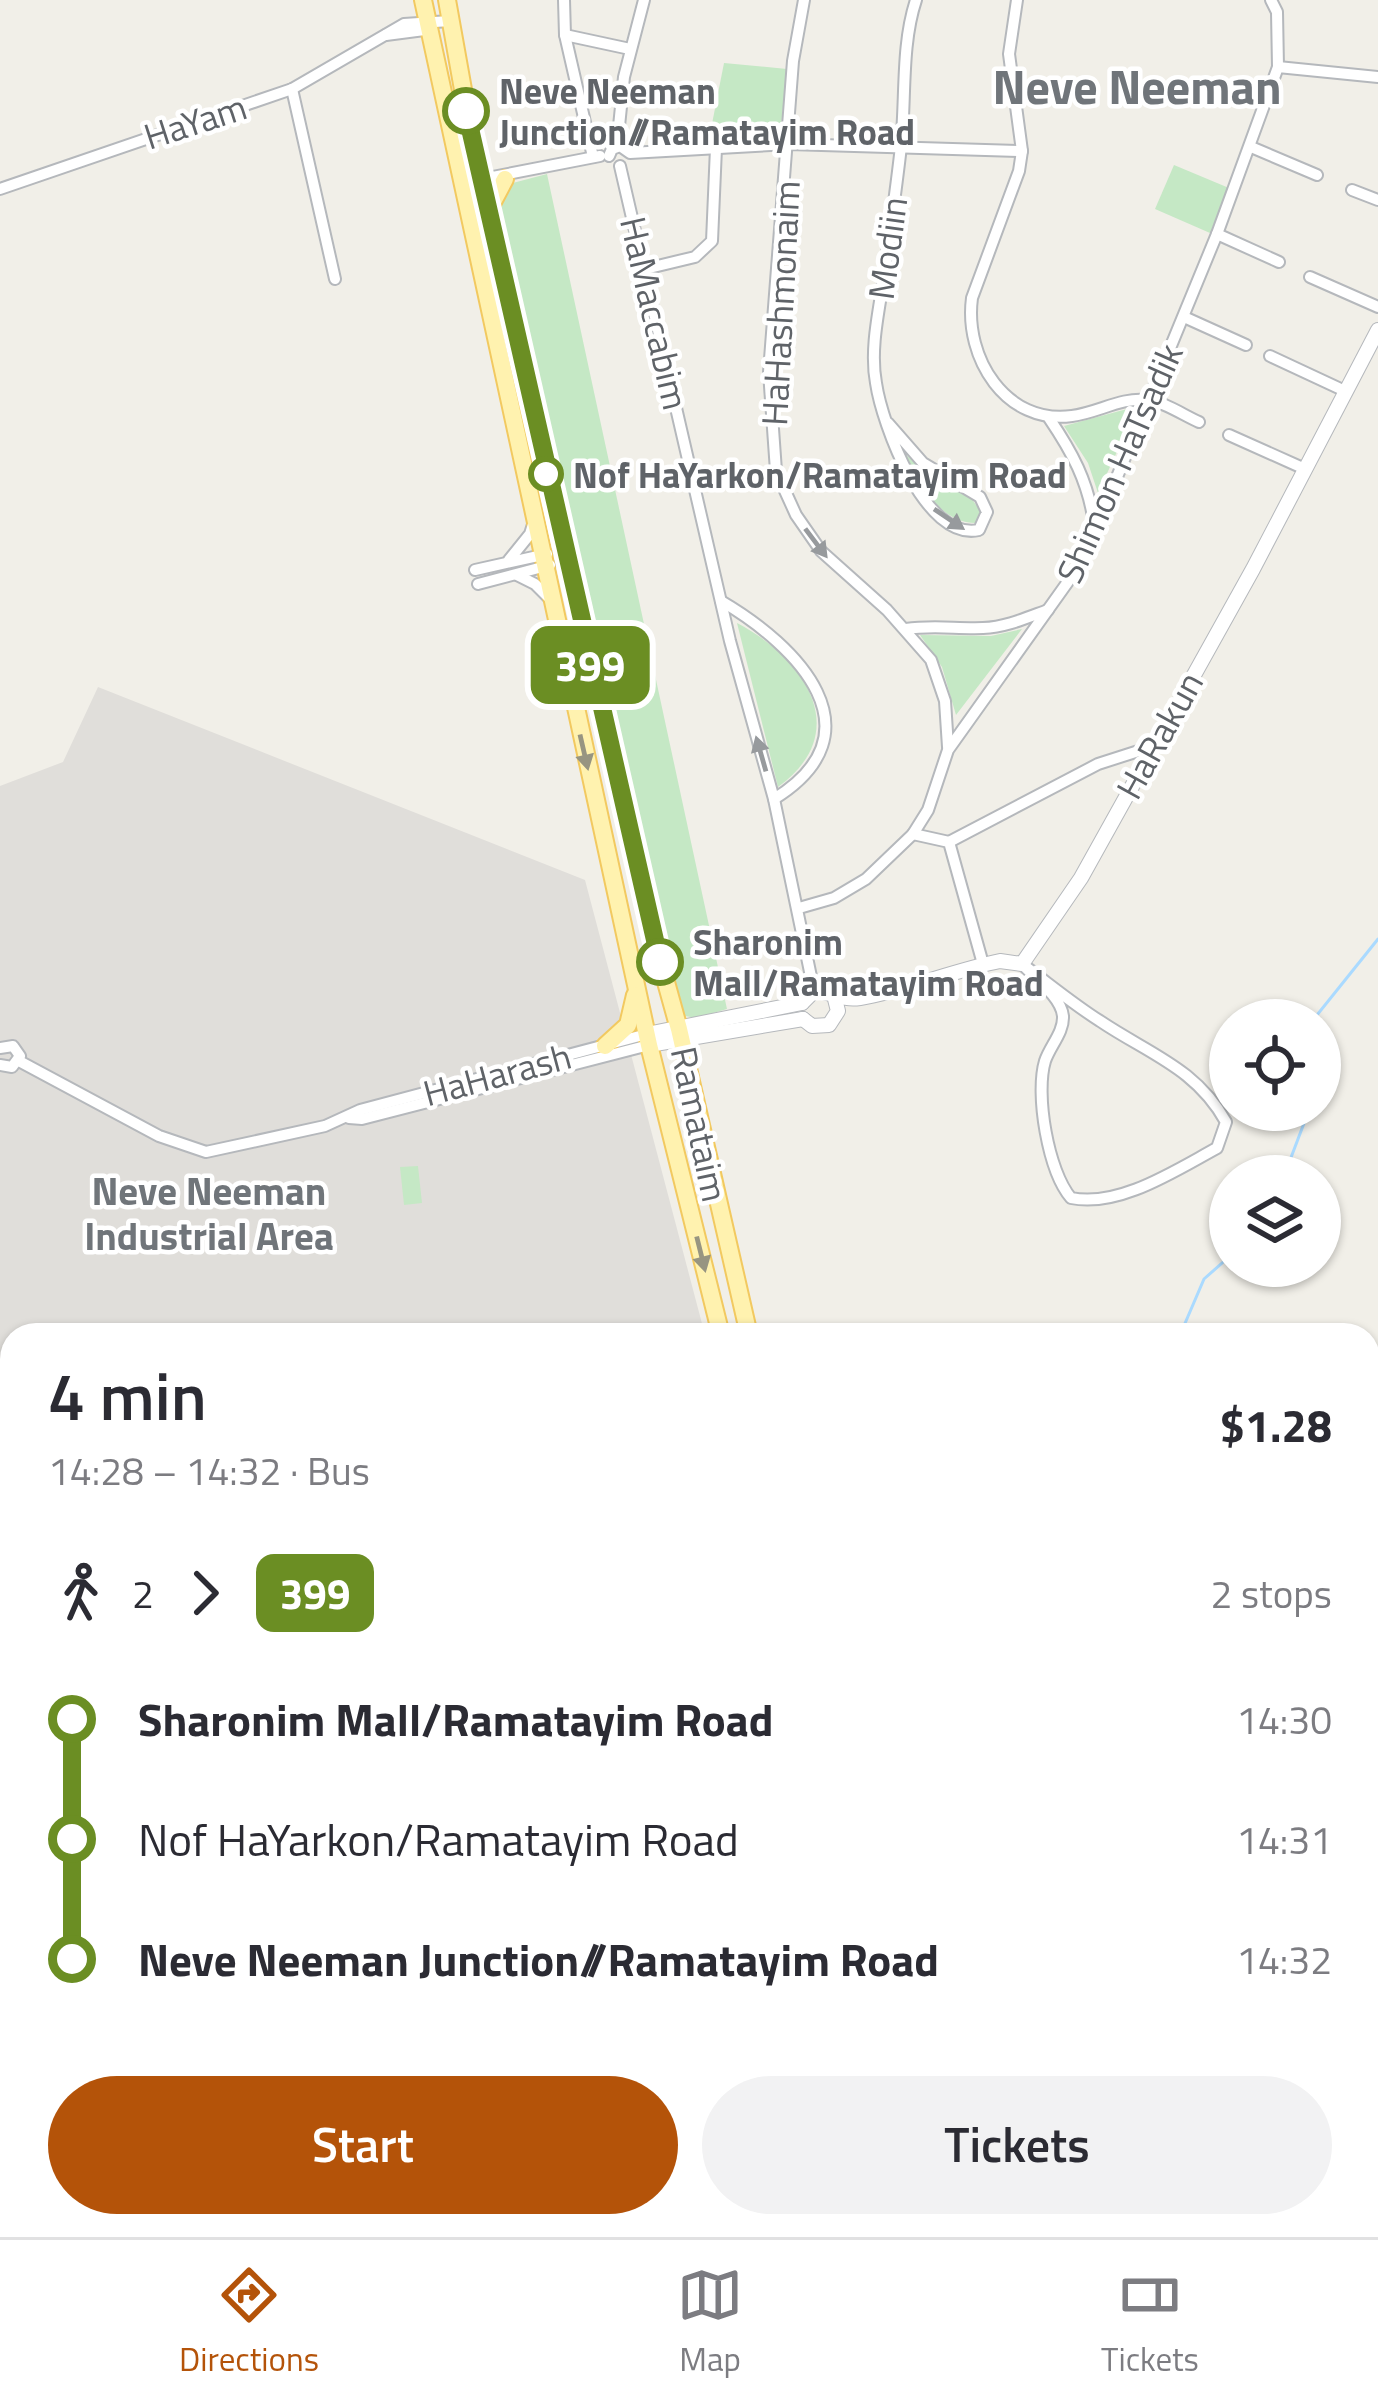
<!DOCTYPE html>
<meta charset="utf-8">
<style>
:root{--surface:#fff;--page:#f2f2f3;--text:#2b2b33;--muted:#7c7c81;--line:#e1e1e2;--accent:#b45309}
body{margin:0;font-family:"Titillium Web",sans-serif;background:var(--page);color:var(--text);height:100vh;display:flex;flex-direction:column;font-size:45px;white-space:nowrap}
*{box-sizing:border-box;margin:0}
p{font-size:39px;color:var(--muted)}
.icon{flex:none;width:66px;height:66px;fill:none;stroke:currentColor;stroke-width:2;stroke-linecap:round;stroke-linejoin:round}
.map{position:relative;flex:1;overflow:hidden}
.panel{position:absolute;left:0px;top:1323px;width:1380px;height:915px;display:flex;flex-direction:column;background:var(--surface);border-radius:36px 36px 0 0;box-shadow:0 3px 9px #0004}
.panel>*{flex:none}
.badge{padding:0 24px;border-radius:18px;font-size:42px;line-height:78px}
.controls{position:absolute;left:1209px;top:999px;display:grid;gap:24px}
.controls a{display:grid;place-items:center;width:132px;height:132px;border-radius:50%;background:var(--surface);box-shadow:0 3px 9px #0004;font-size:60px}
.map>.badge{position:absolute;translate:-50% -50%;box-shadow:0 0 0 6px #fff}
.legs{display:flex;align-items:center;gap:18px;height:132px;padding:0 48px;font-size:39px}
.legs p{margin-inline-start:auto}
.overview{display:flex;align-items:center;justify-content:space-between;height:204px;padding:0 48px}
h1{font-size:66px;font-weight:600;line-height:90px}
.primary-button{display:flex;gap:24px;margin-top:auto;padding:24px 48px}
.primary-button a{flex:1;height:138px;border-radius:72px;background:var(--accent);color:#fff;font-size:48px;font-weight:600;line-height:138px;text-align:center}
.primary-button a+a{background:var(--page);color:var(--text)}
ul{padding:0 48px;list-style:none}
li{display:flex;align-items:center;gap:42px;height:120px;font-size:45px}
li i{display:grid;place-items:center;width:18px;height:100%;margin:0 15px;background:currentColor}
li i::after{content:'';width:30px;height:30px;margin:-15px;border:9px solid;border-radius:50%;background:var(--surface)}
li p{margin-inline-start:auto}
li:first-child i{background:linear-gradient(#0000 50%,currentColor 0)}
li:last-child i{background:linear-gradient(currentColor 50%,#0000 0)}
.menu{display:flex;justify-content:space-around;align-items:center;height:168px;border-top:3px solid var(--line);background:var(--surface);font-size:33px;color:var(--muted)}
.menu a{display:grid;justify-items:center;gap:6px}
.menu .selected{color:var(--accent)}
.map>svg:first-child{display:block}
.industrial{fill:#e0deda}
.green{fill:#c5e8c5}
.lines{fill:none;stroke-linecap:round;stroke-linejoin:round}
.stream{stroke:#aadaff;stroke-width:3}
.river{stroke:#aadaff;stroke-width:16}
.minor-casing{stroke:#b5b8bc;stroke-width:14}
.tertiary-casing{stroke:#b5b8bc;stroke-width:16}
.primary-casing{stroke:#f2c960;stroke-width:20}
.trunk-casing{stroke:#f9ab00;stroke-width:21}
.minor{stroke:#fff;stroke-width:10}
.tertiary{stroke:#fff;stroke-width:14}
.primary{stroke:#fff2af;stroke-width:16}
.trunk{stroke:#feeaa1;stroke-width:18}
.oneway{fill:#979a9d}
.oneway2{fill:#979581}
.line-1-casing{stroke:#fff;stroke-width:27}
.line-1{stroke:#6b8e23;stroke-width:18}
.stop-1-dot{fill:#fff;stroke:#6b8e23;stroke-width:6}
.labels{text-anchor:middle;dominant-baseline:central;stroke-width:9;stroke-linejoin:round;paint-order:stroke}
.stop-label{font-size:36px;font-weight:bold;fill:#5f6368;stroke:#fff;text-anchor:start}
.street-label{font-size:36px;fill:#5f6368;stroke:#fff}
.neighbourhood-label{font-size:39px;font-weight:bold;fill:#70757a;stroke:#fff}
.district-label{font-size:48px;font-weight:bold;fill:#70757a;stroke:#fff}
</style>
<div class="map">
<svg width="1378" height="2237" viewBox="0 0 1378 2237">
<rect width="100%" height="100%" fill="#f1efe8"/>
<!-- industrial -->
<path class="industrial" d="M98,687L585,880L705,1335H12V1458L0,1450V786L63,762Z"/>
<!-- green -->
<g class="green">
<path d="M724,63L787,69L780,135L709,139Z"/>
<path d="M1174,165L1229,188L1210,233L1155,209Z"/>
<path d="M547,174L727,1009L696,1018L685,1016L678,1007L610,682L494,188Z"/>
<path d="M1138,406L1098,493L1088,463L1064,426Z"/>
<path d="M905,454L935,480L972,499L982,514L976,523C940,523 918,483 905,454Z"/>
<path d="M737,623C804,658 855,731 778,787Z"/>
<path d="M1022,629L956,715L942,667L920,635L991,636Z"/>
<path d="M418,1166L422,1203L404,1205L400,1167Z"/>
<path d="M12,1880V2166L0,2163V1894Z"/>
<path d="M12,2212V2226H238L237,2237H0V2227Z"/>
</g>
<g class="lines">
<!-- stream -->
<g class="stream">
<path d="M1313,1020L1378,939"/>
<path d="M1284,1176L1309,1110"/>
<path d="M1180,1335L1204,1279L1230,1256"/>
<path d="M1368,1448L1378,1452"/>
<path d="M0,1570L12,1566"/>
</g>
<!-- river -->
<g class="river">
<path d="M0,1937L12,1924"/>
<path d="M0,2019L12,2014"/>
<path d="M0,2122L12,2119"/>
<path d="M172,2226L173,2237"/>
<path d="M34,2237L42,2226"/>
</g>
<!-- minor casing -->
<g class="minor-casing">
<g id="minor">
<path d="M564,0L565,35L593,157"/>
<path d="M804,0L793,61L769,372L776,471L796,515L821,551L887,610L931,660L945,701L948,747"/>
<path d="M1017,0L1009,54L1022,151L1019,171L972,298C964,358 1006,425 1072,416C1097,413 1122,397 1146,400C1163,401 1183,415 1199,422"/>
<path d="M386,35L432,29"/>
<path d="M565,35L630,49"/>
<path d="M1278,67L1378,77"/>
<path d="M292,89L335,279"/>
<path d="M617,146L624,77L644,0"/>
<path d="M1251,147L1317,175"/>
<path d="M609,156L612,149L620,146L630,153L789,144L1022,151"/>
<path d="M620,166L730,641L774,799L814,991"/>
<path d="M477,180L600,156"/>
<path d="M0,189L292,89L404,24L450,21"/>
<path d="M1352,190L1378,200"/>
<path d="M1217,234L1279,262"/>
<path d="M645,269L695,257L712,241L716,148"/>
<path d="M1310,277L1378,307"/>
<path d="M1184,317L1246,345"/>
<path d="M1270,356L1345,391"/>
<path d="M1049,418C1072,452 1088,481 1094,523"/>
<path d="M888,423L923,463L980,497L987,512L979,530C925,542 882,424 876,383C870,351 878,315 883,283C889,237 896,192 901,146C906,99 901,45 916,0"/>
<path d="M1229,435L1305,469"/>
<path d="M509,560L530,534L534,521"/>
<path d="M475,570L547,554"/>
<path d="M517,575L535,584L548,597"/>
<path d="M478,584L550,565"/>
<path d="M721,601C798,646 882,732 774,799"/>
<path d="M906,629C932,625 957,629 983,628C1006,627 1026,618 1048,610"/>
<path d="M913,834L949,842L983,964"/>
<path d="M949,842L1098,764L1151,747"/>
<path d="M799,908L834,898L866,879L913,834L928,810L948,750L1082,562L1217,234L1278,67L1277,12L1271,0"/>
<path d="M1022,964C1048,983 1073,1004 1100,1021C1149,1054 1196,1068 1226,1122L1217,1148C1176,1170 1119,1208 1071,1198C1048,1171 1035,1094 1045,1061C1050,1046 1064,1032 1063,1016C1061,997 1035,978 1022,964Z"/>
<path d="M0,1048L13,1046L20,1056L12,1067L0,1065"/>
<path d="M19,1061L159,1136L206,1152L325,1126L360,1110L647,1034"/>
<path d="M349,1118L362,1119L649,1045"/>
</g>
</g>
<!-- tertiary casing -->
<g class="tertiary-casing">
<g id="tertiary">
<path d="M802,1003L814,991C831,991 841,1001 860,998C904,991 955,970 1000,961L1022,964L1081,878L1253,569L1378,330"/>
<path d="M803,1019L812,1026L829,1025L838,1011L835,999"/>
<path d="M647,1034L802,1003"/>
<path d="M649,1045L803,1019"/>
</g>
</g>
<!-- primary casing -->
<g class="primary-casing">
<g id="primary">
<path d="M423,0L649,1045L721,1335"/>
<path d="M447,0L479,179L643,899L679,1029L749,1335"/>
<path d="M487,213L505,179"/>
<path d="M605,1046L628,1025L635,995"/>
</g>
</g>
<!-- trunk casing -->
<g class="trunk-casing">
<g id="trunk">
<path d="M1368,1517L1378,1514"/>
<path d="M1368,1538L1378,1535"/>
<path d="M794,2237L799,2226"/>
<path d="M822,2237L826,2226"/>
</g>
</g>
<!-- minor -->
<use href="#minor" class="minor"/>
<!-- tertiary -->
<use href="#tertiary" class="tertiary"/>
<!-- primary -->
<use href="#primary" class="primary"/>
<!-- trunk -->
<use href="#trunk" class="trunk"/>
</g>
<!-- one-way arrows -->
<defs><path id="oneway-solid" d="M-6-.8H1V-3.2L6.5 0L1 3.2V.8H-6Z" transform="scale(3)"/></defs>
<g class="oneway">
<use href="#oneway-solid" transform="translate(949 519) rotate(34)"/>
<use href="#oneway-solid" transform="translate(816 543) rotate(53)"/>
<use href="#oneway-solid" transform="translate(761 754) rotate(-106)"/>
</g>
<g class="oneway2">
<use href="#oneway-solid" transform="translate(584 752) rotate(77)"/>
<use href="#oneway-solid" transform="translate(701 1254) rotate(76)"/>
</g>
<g class="lines">
<!-- line-1 casing -->
<g class="line-1-casing">
<path id="line-1" d="M466,111L660,962"/>
</g>
<!-- line-1 -->
<use href="#line-1" class="line-1"/>
</g>
<!-- markers -->
<g class="stop-1-dot">
<circle cx="466" cy="111" r="21"/>
<circle cx="546" cy="474" r="15"/>
<circle cx="660" cy="962" r="21"/>
</g>
<g class="labels">
<!-- stop labels -->
<g class="stop-label">
<text x="499" y="90">Neve Neeman<tspan x="499" dy="41">Junction//Ramatayim Road</tspan></text>
<text x="573" y="474">Nof HaYarkon/Ramatayim Road</text>
<text x="693" y="941">Sharonim<tspan x="693" dy="41">Mall/Ramatayim Road</tspan></text>
</g>
<!-- street labels -->
<g class="street-label">
<text transform="translate(195 121) rotate(-18)">HaYam</text>
<text transform="translate(887 248) rotate(-82)">Modiin</text>
<text transform="translate(780 303) rotate(-87)">HaHashmonaim</text>
<text transform="translate(655 313) rotate(77)">HaMaccabim</text>
<text transform="translate(1119 463) rotate(-66)">Shimon HaTsadik</text>
<text transform="translate(1159 735) rotate(-61)">HaRakun</text>
<text transform="translate(497 1074) rotate(-15)">HaHarash</text>
<text transform="translate(700 1124) rotate(78)">Ramataim</text>
</g>
<!-- neighbourhood labels -->
<g class="neighbourhood-label">
<text x="209" y="1190">Neve Neeman<tspan x="209" dy="45">Industrial Area</tspan></text>
</g>
<!-- district labels -->
<g class="district-label">
<text x="1137" y="86">Neve Neeman</text>
</g>
</g>
</svg>
<div class="controls">
<a><svg class="icon" aria-label="locate" viewBox="0 0 24 24"><circle cx="12" cy="12" r="6"/><path d="M12 2v4M12 18v4M2 12h4M18 12h4"/></svg></a>
<a><svg class="icon" aria-label="layers" viewBox="0 0 24 24"><path d="M12 4l9 5-9 5-9-5zM3 14l9 5 9-5"/></svg></a>
</div>
<b class="badge" style="left:590px;top:665px;background:#6b8e23;color:#fff">399</b>
<section class="panel">
<div class="overview"><div><h1>4 min</h1><p>14:28 – 14:32 · Bus</p></div><b>$1.28</b></div>
<div class="legs"><svg class="icon" aria-label="walk" viewBox="0 0 24 24"><circle cx="13" cy="4" r="2"/><path d="M13 8l-2 6 4 7M11 14l-3 7M7 12l3-4h3l4 4"/></svg>2<svg class="icon" aria-label="forward" viewBox="0 0 24 24"><path d="M9 5l7 7-7 7"/></svg><b class="badge" style="background:#6b8e23;color:#fff">399</b><p>2 stops</p></div>
<ul>
<li><i style="color:#6b8e23"></i><b>Sharonim Mall/Ramatayim Road</b><p>14:30</p></li>
<li><i style="color:#6b8e23"></i><span>Nof HaYarkon/Ramatayim Road</span><p>14:31</p></li>
<li><i style="color:#6b8e23"></i><b>Neve Neeman Junction//Ramatayim Road</b><p>14:32</p></li>
</ul>
<div class="primary-button"><a>Start</a><a>Tickets</a></div>
</section>
</div>
<nav class="menu">
<a class="selected"><svg class="icon" aria-label="directions" viewBox="0 0 24 24"><path d="M12 3l9 9-9 9-9-9zM9 14v-3h6M13 9l2 2-2 2"/></svg>Directions</a>
<a><svg class="icon" aria-label="map" viewBox="0 0 24 24"><path d="M3 6l6-2 6 2 6-2v14l-6 2-6-2-6 2zM9 4v14M15 6v14"/></svg>Map</a>
<a><svg class="icon" aria-label="tickets" viewBox="0 0 24 24"><path d="M3 7h18v10H3zM15 7v10"/></svg>Tickets</a>
</nav>
